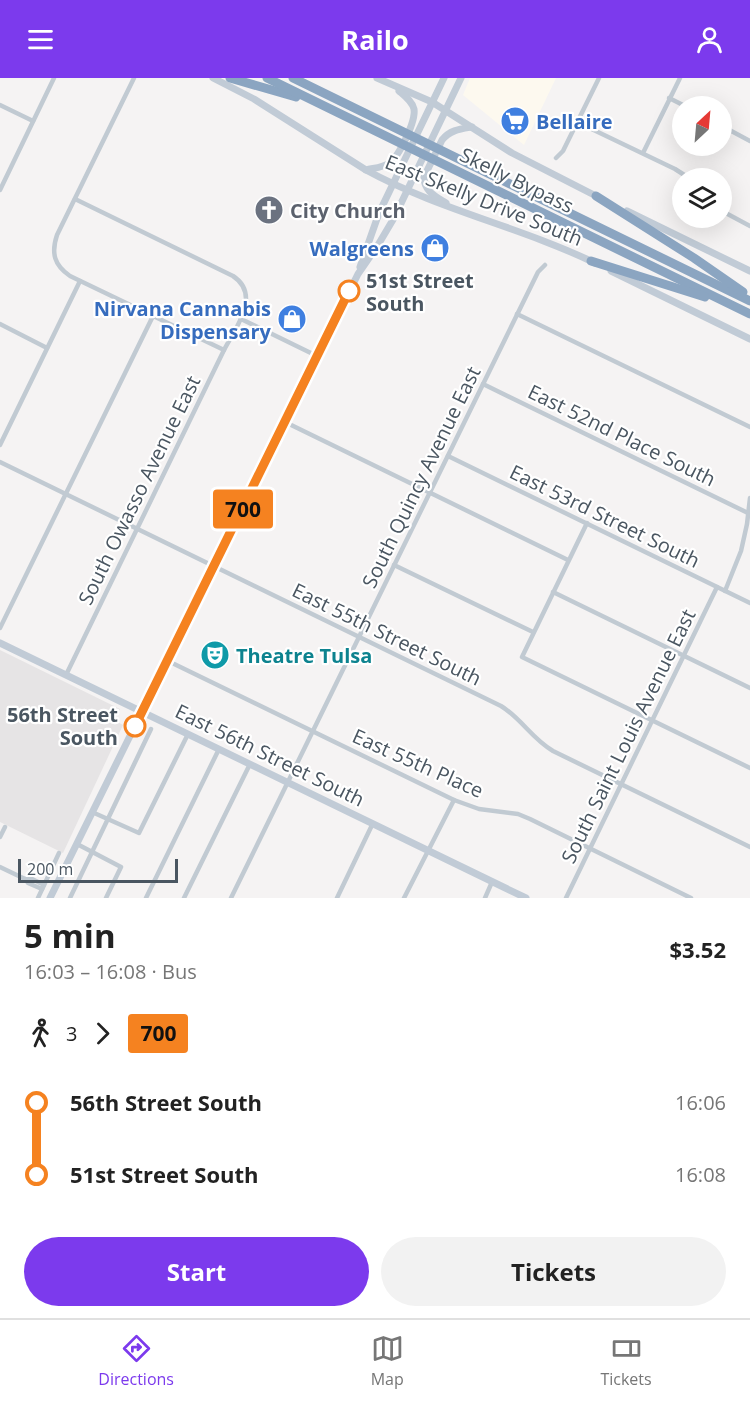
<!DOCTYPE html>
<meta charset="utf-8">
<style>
:root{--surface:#fff;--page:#f2f2f2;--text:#222;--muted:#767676;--line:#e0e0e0;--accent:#7c3aed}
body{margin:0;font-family:"Open Sans",sans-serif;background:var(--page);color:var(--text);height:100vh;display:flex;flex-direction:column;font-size:22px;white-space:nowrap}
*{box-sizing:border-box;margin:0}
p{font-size:20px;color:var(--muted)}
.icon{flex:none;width:33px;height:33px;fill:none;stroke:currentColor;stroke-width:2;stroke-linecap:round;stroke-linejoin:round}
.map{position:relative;height:820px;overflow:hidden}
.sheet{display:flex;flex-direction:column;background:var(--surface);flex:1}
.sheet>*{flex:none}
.badge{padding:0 12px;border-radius:4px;font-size:21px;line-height:39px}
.needle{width:39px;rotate:26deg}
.buttons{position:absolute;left:672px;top:18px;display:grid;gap:12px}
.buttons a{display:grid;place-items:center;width:60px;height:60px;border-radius:50%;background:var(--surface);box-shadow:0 6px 24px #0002;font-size:30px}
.scale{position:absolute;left:18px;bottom:15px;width:160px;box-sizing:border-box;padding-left:6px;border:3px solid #4a5661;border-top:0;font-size:16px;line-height:21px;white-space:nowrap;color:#4a5661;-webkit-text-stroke:4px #fff;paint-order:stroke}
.map>.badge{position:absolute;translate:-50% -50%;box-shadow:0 0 0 3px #fff}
.legs{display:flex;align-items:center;gap:9px;height:66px;padding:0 24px;font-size:20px}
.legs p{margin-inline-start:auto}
.head{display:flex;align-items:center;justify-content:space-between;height:102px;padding:0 24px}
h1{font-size:33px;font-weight:700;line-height:45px}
.cta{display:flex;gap:12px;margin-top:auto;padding:12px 24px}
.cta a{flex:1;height:69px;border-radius:36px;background:var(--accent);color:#fff;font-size:24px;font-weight:700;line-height:69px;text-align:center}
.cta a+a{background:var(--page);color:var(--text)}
ul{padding:0 24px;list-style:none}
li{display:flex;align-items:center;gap:21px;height:72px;font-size:22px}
li i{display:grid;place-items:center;width:9px;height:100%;margin:0 8px;background:currentColor}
li i::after{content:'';width:15px;height:15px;margin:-8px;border:4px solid;border-radius:50%;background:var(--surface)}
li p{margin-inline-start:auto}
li:first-child i{background:linear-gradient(#0000 50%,currentColor 0)}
li:last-child i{background:linear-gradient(currentColor 50%,#0000 0)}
header{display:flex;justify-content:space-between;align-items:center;height:78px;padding:0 24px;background:var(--accent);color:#fff;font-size:27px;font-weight:700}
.tabs{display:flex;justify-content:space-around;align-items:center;height:84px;border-top:2px solid var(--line);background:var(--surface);font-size:16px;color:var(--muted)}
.tabs a{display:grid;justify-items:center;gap:3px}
.tabs .on{color:var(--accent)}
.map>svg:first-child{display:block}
.commercial{fill:#fdf9ef}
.education{fill:#e6e4e5}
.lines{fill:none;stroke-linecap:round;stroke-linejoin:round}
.street{stroke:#c1cad2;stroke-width:4.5}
.secondary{stroke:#c1cbd6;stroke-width:7}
.highway{stroke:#8ba5c1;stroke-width:9}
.line-1-casing{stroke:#fff;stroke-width:14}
.line-1{stroke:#f58220;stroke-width:9}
.stop-1-dot{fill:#fff;stroke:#f58220;stroke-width:3}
.labels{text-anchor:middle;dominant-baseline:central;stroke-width:4.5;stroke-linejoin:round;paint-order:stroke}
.shop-label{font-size:20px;font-weight:bold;fill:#366cbe;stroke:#fff;text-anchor:end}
.street-label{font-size:20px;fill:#4a5661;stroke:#fff}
.worship-label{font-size:20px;font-weight:bold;fill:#5b616d;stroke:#fff;text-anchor:start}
.stop-label{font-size:20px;font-weight:bold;fill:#4a5661;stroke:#fff;text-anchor:start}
.culture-label{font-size:20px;font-weight:bold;fill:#0d838f;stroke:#fff;text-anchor:start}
</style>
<header><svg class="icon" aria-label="menu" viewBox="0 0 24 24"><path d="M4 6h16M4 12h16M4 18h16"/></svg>Railo<svg class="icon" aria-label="person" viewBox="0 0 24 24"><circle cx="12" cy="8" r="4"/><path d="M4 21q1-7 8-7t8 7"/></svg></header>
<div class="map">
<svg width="750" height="820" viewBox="0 0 750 820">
<rect width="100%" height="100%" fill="#f5f3f3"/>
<!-- commercial -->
<path class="commercial" d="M470,0H556L524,67L463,17Z"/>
<!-- education -->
<path class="education" d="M0,572L120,631L114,642L123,647L63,775L0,744Z"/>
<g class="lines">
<!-- street -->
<g class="street">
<path d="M134,0L57,157C51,175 54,187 70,198L224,272"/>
<path d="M669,20L685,28"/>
<path d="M0,27L33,43"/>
<path d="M577,44L675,91L689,100"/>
<path d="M722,48L750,63"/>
<path d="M643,75L680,0"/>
<path d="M556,80L563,73L599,0"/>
<path d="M0,112L54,0"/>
<path d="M722,133L750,148"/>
<path d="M517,236L750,349"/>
<path d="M241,241L317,278"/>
<path d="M0,246L47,270"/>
<path d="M483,306L748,435"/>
<path d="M285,344L568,482"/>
<path d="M0,367L80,203"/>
<path d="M448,378L750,525"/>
<path d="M0,384L501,628C521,640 532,661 553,673L750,769"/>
<path d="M587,445L522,579L750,690"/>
<path d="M394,487L533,554"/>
<path d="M725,513L741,473L747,446L750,420"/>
<path d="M553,514L750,610"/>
<path d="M0,550L153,238"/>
<path d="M168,583L454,722L479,731L518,736L530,741L691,820"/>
<path d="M66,597L224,272C235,251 262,217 233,198L75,121"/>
<path d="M92,734L139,755L188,656"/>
<path d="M0,759L5,749"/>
<path d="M77,766L121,789L106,820"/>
<path d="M0,789L25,801L28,805L42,811"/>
<path d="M25,801L30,800L44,807"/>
<path d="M38,820L59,775"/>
<path d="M70,820L151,651"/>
<path d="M146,820L219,671"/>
<path d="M184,820L250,686"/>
<path d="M231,820L538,194L545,187"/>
<path d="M337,820L373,745"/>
<path d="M404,820L454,722"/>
<path d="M485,820L492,804"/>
<path d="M566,820L717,509"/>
</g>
<!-- secondary -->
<g class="secondary">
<path d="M213,0L254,21L366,92C439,132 521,149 595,185"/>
<path d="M377,0L432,24L512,75L598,119"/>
<path d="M366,92C373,90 382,90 389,85C399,79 416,43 414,31C412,23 405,18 399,13"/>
<path d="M446,125C435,118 424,113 424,99L442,62C450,52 460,51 472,49"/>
<path d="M627,133L750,193"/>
<path d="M360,189L379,135L444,0"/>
<path d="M611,193L750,261"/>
<path d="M0,565L526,820"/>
<path d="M50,820L358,196L378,167L394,140L461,0"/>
</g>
<!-- highway -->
<g class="highway">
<path d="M230,0L296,19"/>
<path d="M267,0L750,236"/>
<path d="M293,0L750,223"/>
<path d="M596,118L694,180L743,214"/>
<path d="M591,183L705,219"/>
</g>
</g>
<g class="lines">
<!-- line-1 casing -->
<g class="line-1-casing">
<path id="line-1" d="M135,648L349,213"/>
</g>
<!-- line-1 -->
<use href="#line-1" class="line-1"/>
</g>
<!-- icons -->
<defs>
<g id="supermarket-disc" transform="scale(1.5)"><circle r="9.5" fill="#3f7fe0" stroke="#fff"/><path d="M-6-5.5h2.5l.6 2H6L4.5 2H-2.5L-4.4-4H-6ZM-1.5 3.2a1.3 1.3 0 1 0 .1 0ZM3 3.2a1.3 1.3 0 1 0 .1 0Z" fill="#fff"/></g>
<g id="church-disc" transform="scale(1.5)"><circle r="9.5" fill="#6b7280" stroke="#fff"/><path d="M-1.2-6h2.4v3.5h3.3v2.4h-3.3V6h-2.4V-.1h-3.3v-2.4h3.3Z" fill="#fff"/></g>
<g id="shop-disc" transform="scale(1.5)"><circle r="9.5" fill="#3f7fe0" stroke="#fff"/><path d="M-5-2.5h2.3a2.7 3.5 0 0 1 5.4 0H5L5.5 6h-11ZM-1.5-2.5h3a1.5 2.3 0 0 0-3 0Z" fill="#fff"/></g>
<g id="theatre-disc" transform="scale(1.5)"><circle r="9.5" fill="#0f9aa8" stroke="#fff"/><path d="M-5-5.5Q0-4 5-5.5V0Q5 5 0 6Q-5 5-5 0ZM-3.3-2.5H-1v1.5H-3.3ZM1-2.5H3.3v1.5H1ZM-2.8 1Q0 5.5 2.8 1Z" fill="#fff"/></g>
</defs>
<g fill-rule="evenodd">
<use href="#supermarket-disc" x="515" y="43"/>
<use href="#church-disc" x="269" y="132"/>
<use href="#shop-disc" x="435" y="170"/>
<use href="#shop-disc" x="292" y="241"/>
<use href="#theatre-disc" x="215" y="577"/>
</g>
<!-- markers -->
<g class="stop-1-dot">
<circle cx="349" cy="213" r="10"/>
<circle cx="135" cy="648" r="10"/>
</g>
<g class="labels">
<!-- shop labels -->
<g class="shop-label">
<text x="536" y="43" text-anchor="start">Bellaire</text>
<text x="414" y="170">Walgreens</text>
<text x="271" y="230">Nirvana Cannabis<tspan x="271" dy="23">Dispensary</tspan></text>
</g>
<!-- street labels -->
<g class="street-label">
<text transform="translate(517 102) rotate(26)">Skelly Bypass</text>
<text transform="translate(484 122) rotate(22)">East Skelly Drive South</text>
<text transform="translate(622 357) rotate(26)">East 52nd Place South</text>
<text transform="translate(421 399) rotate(-64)">South Quincy Avenue East</text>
<text transform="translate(139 412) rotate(-64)">South Owasso Avenue East</text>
<text transform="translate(605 438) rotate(26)">East 53rd Street South</text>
<text transform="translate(387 556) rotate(26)">East 55th Street South</text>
<text transform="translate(628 658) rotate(-64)">South Saint Louis Avenue East</text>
<text transform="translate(270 677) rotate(26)">East 56th Street South</text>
<text transform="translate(418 685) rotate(24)">East 55th Place</text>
</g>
<!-- worship labels -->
<g class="worship-label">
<text x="290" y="132">City Church</text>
</g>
<!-- stop labels -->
<g class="stop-label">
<text x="366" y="202">51st Street<tspan x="366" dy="23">South</tspan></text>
<text x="118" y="636" text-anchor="end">56th Street<tspan x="118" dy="23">South</tspan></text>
</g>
<!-- culture labels -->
<g class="culture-label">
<text x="236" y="577">Theatre Tulsa</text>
</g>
</g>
</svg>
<div class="buttons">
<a><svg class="needle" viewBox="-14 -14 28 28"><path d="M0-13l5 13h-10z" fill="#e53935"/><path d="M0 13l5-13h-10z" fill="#767676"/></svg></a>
<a><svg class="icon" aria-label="layers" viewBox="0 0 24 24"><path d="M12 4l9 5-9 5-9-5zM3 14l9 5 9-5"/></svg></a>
</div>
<div class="scale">200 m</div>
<b class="badge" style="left:243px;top:431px;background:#f58220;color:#111">700</b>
</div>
<section class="sheet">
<div class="head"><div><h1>5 min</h1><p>16:03 – 16:08 · Bus</p></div><b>$3.52</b></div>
<div class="legs"><svg class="icon" aria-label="walk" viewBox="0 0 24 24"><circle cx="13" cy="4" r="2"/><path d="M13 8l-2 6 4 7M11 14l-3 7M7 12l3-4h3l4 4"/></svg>3<svg class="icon" aria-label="forward" viewBox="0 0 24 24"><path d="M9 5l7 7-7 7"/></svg><b class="badge" style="background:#f58220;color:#111">700</b></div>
<ul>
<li><i style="color:#f58220"></i><b>56th Street South</b><p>16:06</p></li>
<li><i style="color:#f58220"></i><b>51st Street South</b><p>16:08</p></li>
</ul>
<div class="cta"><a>Start</a><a>Tickets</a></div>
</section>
<nav class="tabs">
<a class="on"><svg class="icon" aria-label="directions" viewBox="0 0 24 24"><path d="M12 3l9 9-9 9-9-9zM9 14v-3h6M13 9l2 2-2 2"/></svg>Directions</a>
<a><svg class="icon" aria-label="map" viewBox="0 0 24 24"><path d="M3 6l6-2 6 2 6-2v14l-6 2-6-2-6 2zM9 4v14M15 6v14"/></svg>Map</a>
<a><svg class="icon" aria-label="tickets" viewBox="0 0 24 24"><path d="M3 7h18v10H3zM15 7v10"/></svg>Tickets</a>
</nav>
